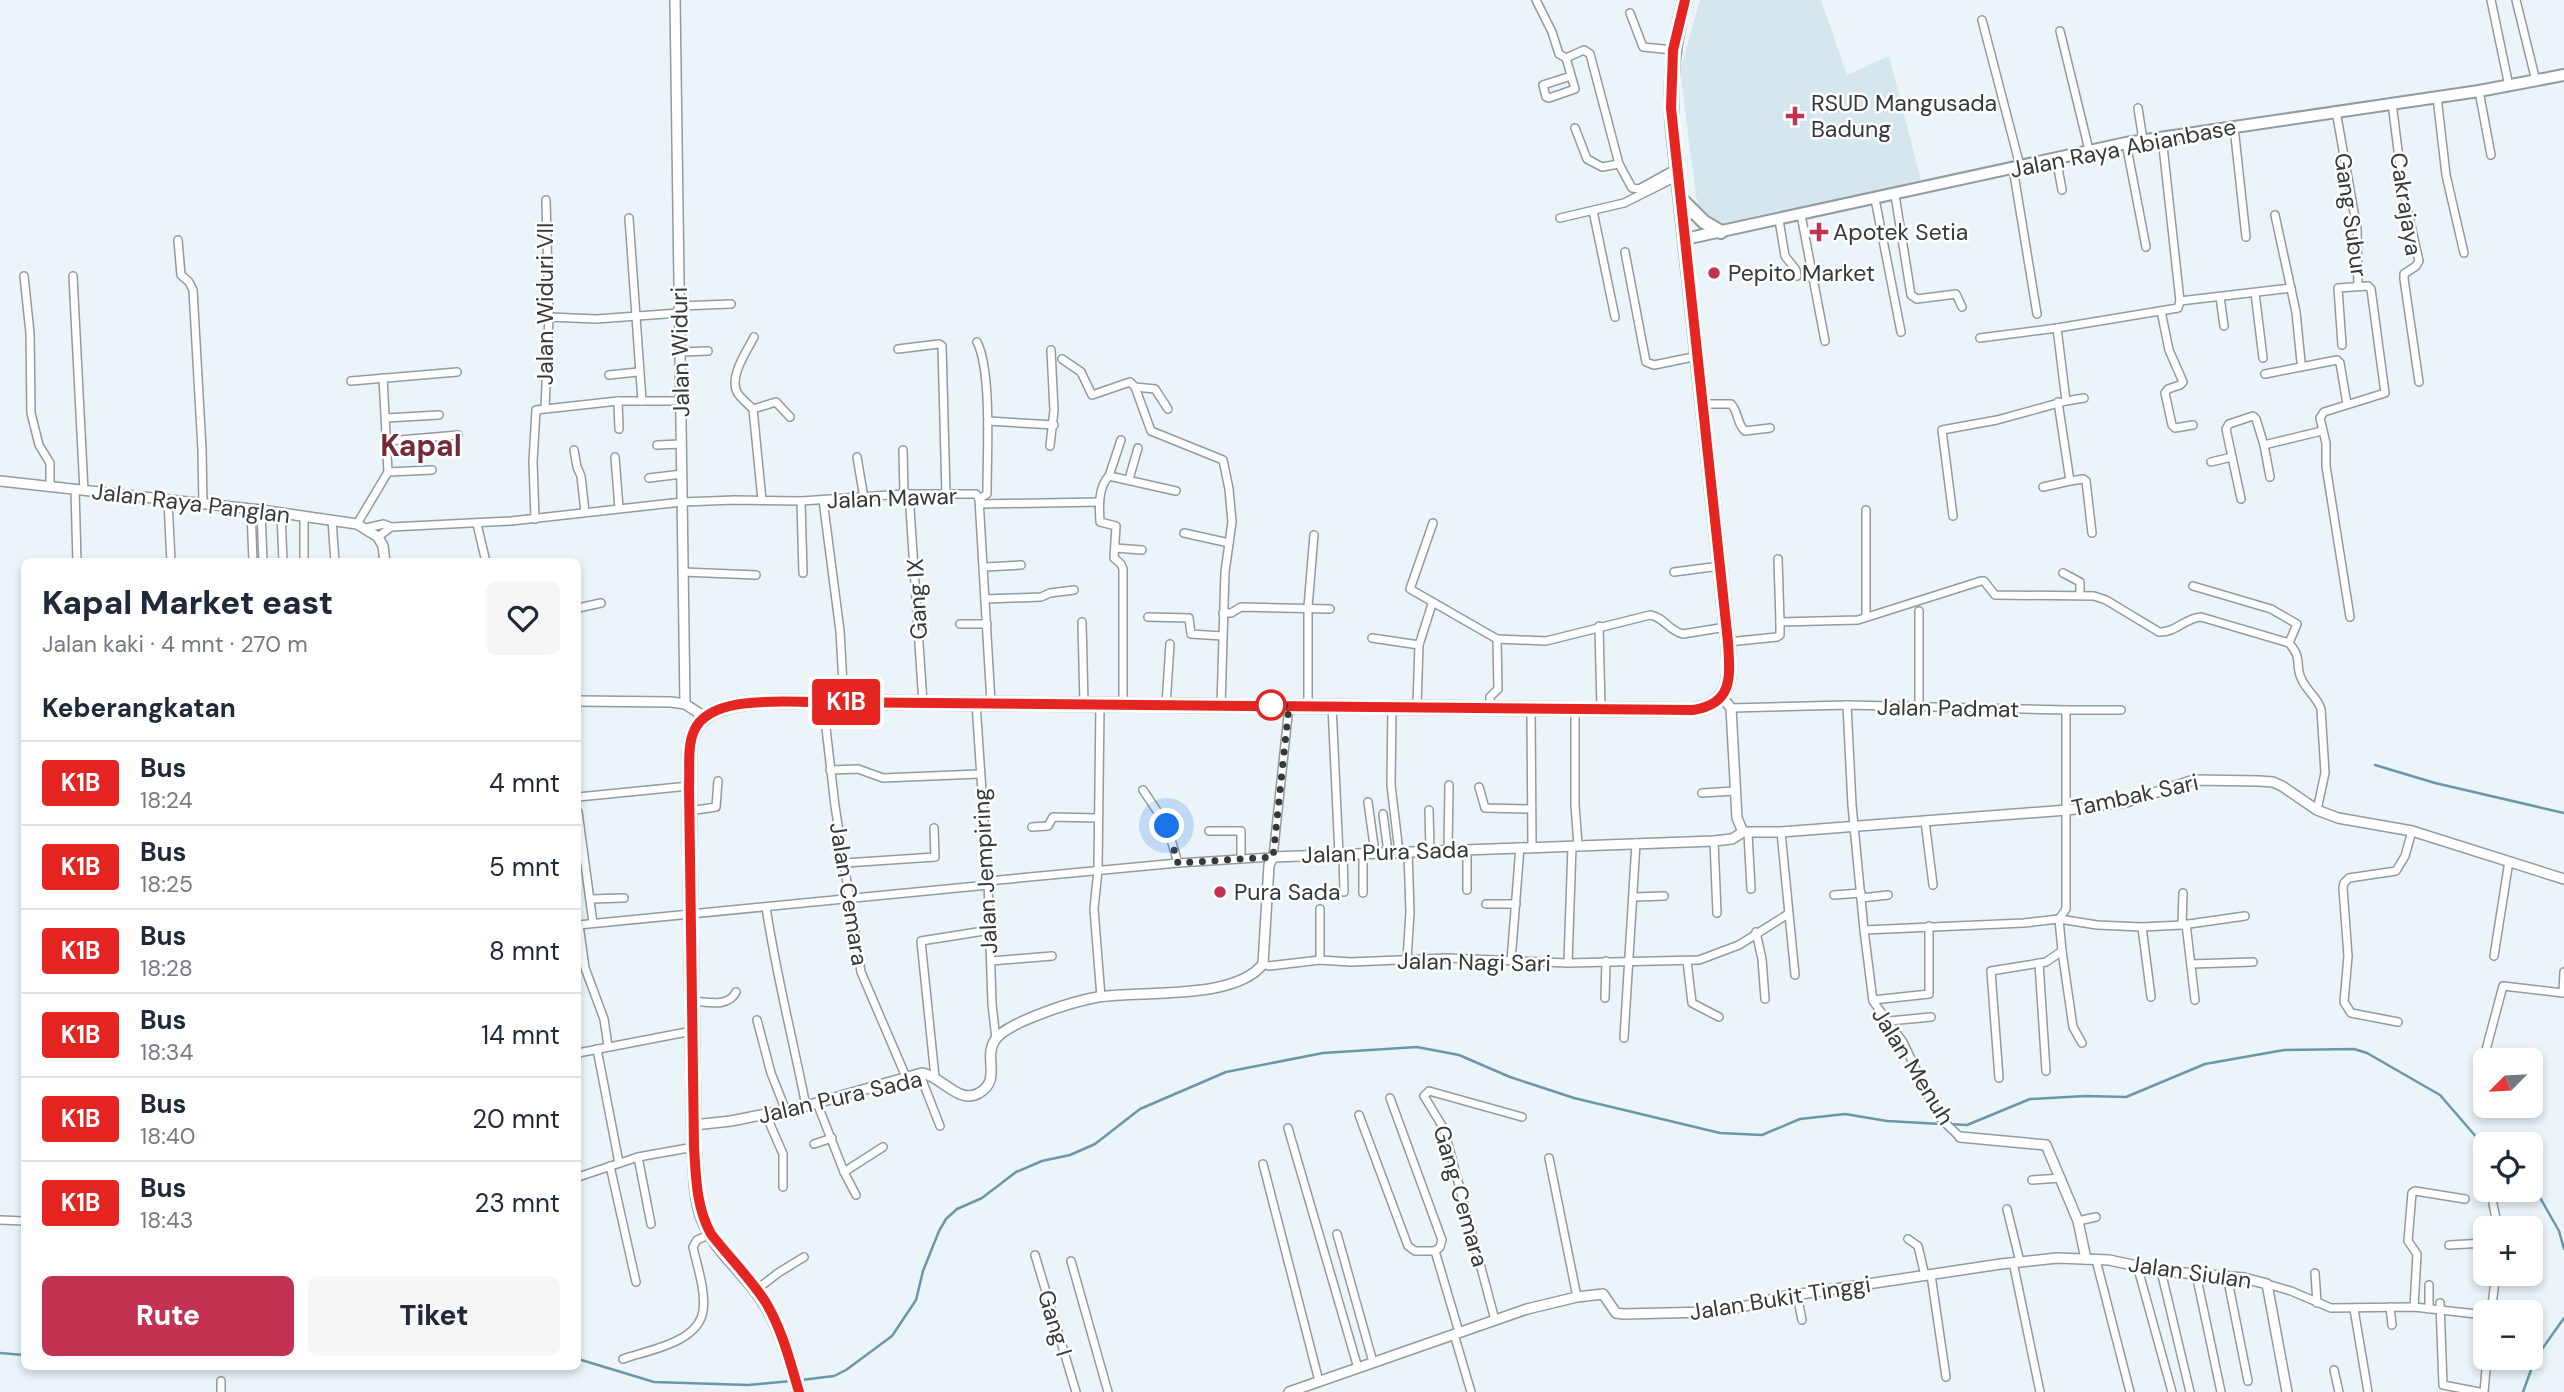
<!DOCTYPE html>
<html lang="id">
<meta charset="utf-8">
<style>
:root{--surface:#fff;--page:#f6f6f7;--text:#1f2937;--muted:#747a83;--line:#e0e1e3;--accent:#c33252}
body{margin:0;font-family:"DM Sans",sans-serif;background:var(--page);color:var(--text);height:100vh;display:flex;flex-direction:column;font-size:26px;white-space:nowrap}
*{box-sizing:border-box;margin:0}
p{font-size:23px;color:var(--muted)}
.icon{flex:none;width:38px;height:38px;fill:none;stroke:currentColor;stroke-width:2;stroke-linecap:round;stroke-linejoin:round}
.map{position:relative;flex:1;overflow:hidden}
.drawer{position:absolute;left:21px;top:558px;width:560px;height:812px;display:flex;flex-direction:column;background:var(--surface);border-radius:10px;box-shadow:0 4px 10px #0003}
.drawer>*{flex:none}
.badge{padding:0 14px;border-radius:5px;font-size:24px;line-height:46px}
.needle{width:46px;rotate:246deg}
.tools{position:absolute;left:2473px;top:1048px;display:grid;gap:14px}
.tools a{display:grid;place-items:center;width:70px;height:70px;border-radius:10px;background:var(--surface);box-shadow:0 4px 10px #0003;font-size:35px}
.you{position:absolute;width:35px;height:35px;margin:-18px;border:5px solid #fff;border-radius:50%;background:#1a73e8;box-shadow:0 0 0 10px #1a73e833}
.map>.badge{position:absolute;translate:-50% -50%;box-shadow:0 0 0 4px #fff}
h2{padding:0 21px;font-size:26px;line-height:63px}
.round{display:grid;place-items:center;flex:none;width:74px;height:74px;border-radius:10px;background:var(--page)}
.overview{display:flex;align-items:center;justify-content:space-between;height:119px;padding:0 21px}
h1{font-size:33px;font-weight:800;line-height:52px}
.action{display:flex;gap:14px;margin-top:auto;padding:14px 21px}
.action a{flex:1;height:80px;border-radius:10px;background:var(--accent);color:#fff;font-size:28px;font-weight:800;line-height:80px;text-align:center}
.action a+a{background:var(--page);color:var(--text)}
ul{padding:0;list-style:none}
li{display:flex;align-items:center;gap:21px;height:84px;padding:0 21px;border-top:2px solid var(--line)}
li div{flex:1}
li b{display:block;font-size:26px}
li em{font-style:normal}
li .badge{min-width:77px;font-weight:700;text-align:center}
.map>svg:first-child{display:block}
.built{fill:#d5e7ee}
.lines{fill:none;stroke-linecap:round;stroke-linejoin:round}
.stream{stroke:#6c97a9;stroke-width:2.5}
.minor-casing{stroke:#929ba0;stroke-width:10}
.tertiary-casing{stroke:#929ba0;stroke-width:12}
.secondary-casing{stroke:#929ba0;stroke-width:14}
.trunk-casing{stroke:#929ba0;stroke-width:16}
.minor{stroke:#fff;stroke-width:7}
.tertiary{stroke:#fff;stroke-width:9}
.secondary{stroke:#fff;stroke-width:10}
.trunk{stroke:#fff;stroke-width:12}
.line-casing{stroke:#fff;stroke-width:16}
.line{stroke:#e52522;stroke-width:10}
.walk{stroke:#35393a;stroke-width:7;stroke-dasharray:0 12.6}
.poi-dot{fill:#c33252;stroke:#fff;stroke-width:2.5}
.stop-dot{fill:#fff;stroke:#e52522;stroke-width:3.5}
.labels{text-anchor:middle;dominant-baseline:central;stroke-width:5;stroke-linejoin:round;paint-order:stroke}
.poi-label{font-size:23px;fill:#35393a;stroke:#fff;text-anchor:start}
.street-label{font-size:23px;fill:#35393a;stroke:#fff}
.district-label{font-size:30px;font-weight:bold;fill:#722b37;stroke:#fff}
</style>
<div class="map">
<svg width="2564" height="1392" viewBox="0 0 2564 1392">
<rect width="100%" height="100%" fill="#eaf4f9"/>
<!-- built -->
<path class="built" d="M1700,0H1821L1847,75L1889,56L1921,180L1723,228L1705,217L1699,208L1696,196L1680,70Z"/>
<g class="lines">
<!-- stream -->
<g class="stream">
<path d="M2375,765L2435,783L2564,813"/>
<path d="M1948,1124L1967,1125L2030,1099L2085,1096L2126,1097L2205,1064L2284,1050L2354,1049L2367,1053L2440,1095L2478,1139L2486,1144"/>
<path d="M2530,1180L2559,1231L2564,1249"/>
<path d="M0,1353L24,1355"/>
<path d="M578,1359L654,1382L748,1385L791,1381"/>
<path d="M801,1380L834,1376L846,1370L892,1336L916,1300L923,1271L939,1231L946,1219L957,1209L982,1198L1016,1172L1042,1161L1070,1155L1095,1144L1140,1109L1226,1072L1323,1053L1417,1047L1459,1055L1510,1077L1574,1098L1720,1133L1762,1135L1800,1119L1845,1114L1887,1121L1941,1124"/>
<path d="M2523,1392L2535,1359L2564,1318"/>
</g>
<!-- minor casing -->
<g class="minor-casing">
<g id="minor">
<path d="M1536,0L1552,32L1559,54L1566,58L1575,89L1549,98L1546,97L1543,85L1571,76"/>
<path d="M2491,0L2509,86"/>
<path d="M2516,0L2536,81"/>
<path d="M1630,13L1643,47L1673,50"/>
<path d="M1982,20L2020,166"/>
<path d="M2060,31L2089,150"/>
<path d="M1566,58L1584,50L1590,54L1619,164L1632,188L1639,189L1677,168"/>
<path d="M2479,91L2491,155"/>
<path d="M2437,97L2446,175L2464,253"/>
<path d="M2392,103L2403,190L2419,261L2416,266L2404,274V279L2419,382"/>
<path d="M2138,108L2143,140"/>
<path d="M2336,111L2357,229L2358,286"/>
<path d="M2234,127L2246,237"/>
<path d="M1575,128L1587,159L1602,167L1619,164"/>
<path d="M2162,137L2180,301L2291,288"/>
<path d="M2126,143L2146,247"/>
<path d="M2056,157L2062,190"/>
<path d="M2013,168L2037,314"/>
<path d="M1895,195L1911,295L1917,299L1956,294L1962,307"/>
<path d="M1875,199L1901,332"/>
<path d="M1593,211L1615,317"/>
<path d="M1801,215L1825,341"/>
<path d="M2275,215L2296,312L2301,362"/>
<path d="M629,218L642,401"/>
<path d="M1560,218L1624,203L1678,176"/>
<path d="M1779,220L1785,256L1796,270L1797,276"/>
<path d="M178,240L181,275L189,282L193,290L202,449L203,505"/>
<path d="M1625,252L1646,362L1654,365L1698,356"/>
<path d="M24,276L30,333L31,413L39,445L50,463V486"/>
<path d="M73,276L84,491"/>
<path d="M2255,293L2263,358"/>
<path d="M2220,297L2224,326"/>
<path d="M679,306L731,304"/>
<path d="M2161,311L2169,350L2183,382L2180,385L2168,389L2165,393L2172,425L2175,428L2193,425"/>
<path d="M549,317L596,319L679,313"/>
<path d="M754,337C747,351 729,376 737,392C740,398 748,404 753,409L762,500"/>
<path d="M1980,338L2057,328"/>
<path d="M977,342C992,371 987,455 987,491V494L979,499"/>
<path d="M2342,345L2338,288L2368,286L2371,289L2385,393L2324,412L2320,418L2326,443V466L2350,617"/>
<path d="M898,349L939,344L942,346L946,494"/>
<path d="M680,352L708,351"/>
<path d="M1062,359L1081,372L1092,395L1130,382L1135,387L1151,431L1223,460L1229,489L1232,522L1225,572L1221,705"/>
<path d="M2265,374L2337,360L2340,363L2347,404"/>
<path d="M609,375L638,372"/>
<path d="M351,381L457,372"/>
<path d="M1135,387L1155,389L1168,409"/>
<path d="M618,401L619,429"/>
<path d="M2066,401L2084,398"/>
<path d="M2058,402L2070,481L2083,479L2086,481L2092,533"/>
<path d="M1703,404H1731C1739,412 1736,423 1745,431L1770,428"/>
<path d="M545,408L549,317L546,200"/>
<path d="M753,409L776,402L790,417"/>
<path d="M386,418L439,415"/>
<path d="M988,421L1054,425"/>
<path d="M388,441L458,435"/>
<path d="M657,445L681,444"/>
<path d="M2264,445L2322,431"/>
<path d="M1050,446L1054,410L1051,350"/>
<path d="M574,450L577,467L581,476L585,512"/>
<path d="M903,450L904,494"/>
<path d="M615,457L619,508"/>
<path d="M857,457L864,498"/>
<path d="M2211,462L2232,457"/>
<path d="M388,472L432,470"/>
<path d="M1109,476L1121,440"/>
<path d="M649,478L682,474"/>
<path d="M1129,479L1138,448"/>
<path d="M2043,487L2070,481"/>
<path d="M75,489L77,562"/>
<path d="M909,494L923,703"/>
<path d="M2241,499L2226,429L2229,424L2253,416L2256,419L2264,445L2270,477"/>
<path d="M823,500L840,631L844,702"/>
<path d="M168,501L171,562"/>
<path d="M801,501L803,573"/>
<path d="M980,504L1099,502"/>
<path d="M251,509L253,562"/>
<path d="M261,510L263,562"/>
<path d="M1866,510V617"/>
<path d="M281,513L283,562"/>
<path d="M304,516V562"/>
<path d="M1953,516L1942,430L1997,420L2066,401L2057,328L2178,308L2180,301"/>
<path d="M535,519L533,462L536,410L618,401H681"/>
<path d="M332,520L335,562"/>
<path d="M1433,523L1410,589L1497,639L1498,689L1490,697V707"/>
<path d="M357,524L388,472L383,378"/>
<path d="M477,524L486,562"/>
<path d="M366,528L384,524L391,527"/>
<path d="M1184,533L1229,543"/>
<path d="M378,537L391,527L511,521L682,502L735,500L801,501L904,494H976L979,499L991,703"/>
<path d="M1115,548L1142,550"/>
<path d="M1778,559L1780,622"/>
<path d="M985,567L1021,565"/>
<path d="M683,572L756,575"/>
<path d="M1674,572L1720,566"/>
<path d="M2063,573L2080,582V595"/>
<path d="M2193,586L2271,609L2297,624L2289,643C2304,660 2294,666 2302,680C2307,691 2317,697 2321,709L2325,773L2317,810"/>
<path d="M986,599L1041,597L1050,593L1074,590"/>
<path d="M578,608L601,603"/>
<path d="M1223,613H1231L1241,607L1330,609"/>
<path d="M1148,617L1189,618L1191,634L1222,636"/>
<path d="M1082,622L1084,704"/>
<path d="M960,624H987"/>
<path d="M1599,626L1601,708"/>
<path d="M1372,638L1419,645"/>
<path d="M1497,639L1546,641L1650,615C1664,617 1669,631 1683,634L1726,627"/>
<path d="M1728,642L1777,637L1780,635V622L1858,620L1981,581H1984L1995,595L2094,596L2106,600L2159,632C2175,633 2185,618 2201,617L2289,643"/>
<path d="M823,702L835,806L861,972L906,1077"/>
<path d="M976,703L988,881L992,1004L996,1039"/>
<path d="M1100,704L1098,870L1094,909L1101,997"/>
<path d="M1123,704V569L1121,564L1114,558L1116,526L1100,522C1099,507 1098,487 1109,476L1176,491"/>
<path d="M1166,705L1170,644"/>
<path d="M1847,705L1852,805L1864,930L1873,1001L1903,1042L1934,1108L1941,1119L1960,1137"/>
<path d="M1308,706V607L1314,535"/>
<path d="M1332,706L1339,854"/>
<path d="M1417,706L1419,645L1432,604"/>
<path d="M1392,707L1391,785L1399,852"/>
<path d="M1919,707V611"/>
<path d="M1531,708L1532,847"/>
<path d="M1575,708V805L1578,845"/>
<path d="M1731,708L1847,705L2066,710V909L2059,919L2097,925L2142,927L2182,925L2245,916"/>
<path d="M2066,710H2121"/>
<path d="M830,770L858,769L883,778L979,774"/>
<path d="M1479,787L1485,808L1531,809"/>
<path d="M1143,790L1167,826L1178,863"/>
<path d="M1702,793L1735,791"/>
<path d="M578,797L689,786"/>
<path d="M1368,802L1375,853"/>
<path d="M1429,810L1430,851"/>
<path d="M689,811L716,807L718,781"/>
<path d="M578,812L593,923"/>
<path d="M1383,814L1388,852"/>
<path d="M1925,821L1933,885"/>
<path d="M1032,827L1048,826L1053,817L1097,818"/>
<path d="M1209,831H1241V859"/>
<path d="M1781,832L1795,975"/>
<path d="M1748,833L1751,889"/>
<path d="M1714,841L1717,913"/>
<path d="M1467,849V890"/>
<path d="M1448,850L1449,785"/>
<path d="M1363,853V893"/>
<path d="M1343,854L1344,892"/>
<path d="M845,863L935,857L934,828"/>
<path d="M988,881L1178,863L1273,857L1289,706"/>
<path d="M1834,895L1861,893"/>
<path d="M1634,897L1664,896"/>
<path d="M1861,898L1888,895"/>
<path d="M590,899L624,898"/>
<path d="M1486,904H1516"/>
<path d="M766,907C776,974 793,1040 806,1106"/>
<path d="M1320,909V960"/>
<path d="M2186,924L2195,1000"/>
<path d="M578,925L988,885"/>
<path d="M579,925L585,968L604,1019L608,1046"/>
<path d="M2182,925L2183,893"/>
<path d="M2142,927L2151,997"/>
<path d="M1864,930L2024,923L2059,919L2062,951L2046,962L1991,971L1999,1078"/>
<path d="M1756,932L1762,959L1765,999"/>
<path d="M2062,951L2073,1027L2082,1043"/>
<path d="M2494,956L2509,861"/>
<path d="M1407,959L1410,912L1408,851"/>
<path d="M991,961L1052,956"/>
<path d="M1511,961L1520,847"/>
<path d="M1687,961L1692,1003L1719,1017"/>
<path d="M1568,963L1572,846"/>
<path d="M2039,963L2046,1071"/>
<path d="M1263,964L1269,966L1320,960L1351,962L1447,958L1568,963L1699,960L1739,945L1788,914"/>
<path d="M2191,964L2253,962"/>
<path d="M1605,998L1606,961"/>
<path d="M1873,1000L1929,994V926"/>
<path d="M692,1001C707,1002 728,1008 736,992"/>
<path d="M757,1020L771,1073L786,1111"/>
<path d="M1889,1021L1931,1017"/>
<path d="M2398,1022L2351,1013L2344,1002L2348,956L2343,888L2344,883L2349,878L2396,871L2405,856L2412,831"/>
<path d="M1624,1038L1636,843"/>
<path d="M597,1049L619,1163"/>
<path d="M578,1053L692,1031"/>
<path d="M2479,1076L2503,986L2563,993L2564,972"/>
<path d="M935,1077L921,941L990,930"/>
<path d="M897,1080L899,1085L916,1079L922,1080L940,1126"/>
<path d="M1390,1098L1442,1240L1440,1247L1435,1251"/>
<path d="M817,1103L844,1172L856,1195"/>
<path d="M766,1115L783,1154V1187"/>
<path d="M1359,1115L1408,1246L1415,1251H1435L1459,1332"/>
<path d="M1288,1128L1358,1368"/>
<path d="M814,1144L832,1138"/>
<path d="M638,1157L651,1224"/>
<path d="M1549,1158L1577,1297"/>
<path d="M1263,1164L1319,1381"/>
<path d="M610,1166L636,1282"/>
<path d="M844,1172L883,1147"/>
<path d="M578,1177L638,1157L694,1147"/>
<path d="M2032,1180L2061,1178"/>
<path d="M2493,1204L2498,1228"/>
<path d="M2007,1209L2020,1262"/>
<path d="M0,1220L24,1221"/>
<path d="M2078,1221L2096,1217"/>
<path d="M1337,1234L1373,1362"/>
<path d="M1908,1239L1918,1246L1925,1276"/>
<path d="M2449,1245L2485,1243"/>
<path d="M1035,1255L1076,1392"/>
<path d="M2096,1260L2130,1392"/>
<path d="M1071,1261L1108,1392"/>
<path d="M2013,1262L2040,1392"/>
<path d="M2137,1265L2172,1392"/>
<path d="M2161,1271L2190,1392"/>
<path d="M2315,1273L2317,1303"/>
<path d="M2196,1274L2221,1392"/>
<path d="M1931,1275L1946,1377"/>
<path d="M2227,1276L2248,1381"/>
<path d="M2267,1284L2291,1291L2331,1308L2414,1307L2485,1315"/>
<path d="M756,1290L778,1273L804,1257"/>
<path d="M1797,1295L1802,1320"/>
<path d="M2440,1303L2443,1385L2479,1392"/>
<path d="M2390,1307L2392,1325"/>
<path d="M2414,1307L2417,1254L2408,1241L2412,1193L2415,1191L2465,1199"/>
<path d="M2354,1309L2368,1392"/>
<path d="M2429,1309V1285"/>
<path d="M2491,1312L2496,1274"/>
<path d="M1495,1320L1444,1129L1424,1096L1429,1091L1522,1117"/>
<path d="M1454,1334L1471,1392"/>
<path d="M623,1359C648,1350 698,1343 703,1311C706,1291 697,1266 693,1247L697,1240L711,1234"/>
<path d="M2334,1370L2339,1392"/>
<path d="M221,1381V1392"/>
<path d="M2484,1392L2487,1358"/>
</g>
</g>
<!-- tertiary casing -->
<g class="tertiary-casing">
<g id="tertiary">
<path d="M675,0L685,704"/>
<path d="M0,481L261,510L357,524L378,537L383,546L385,562"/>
<path d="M1722,697L1731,708L1737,818L1743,832H1781L2067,810L2126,802L2194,780L2259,781L2273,782L2282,786L2317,810L2338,818L2412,831L2564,879"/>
<path d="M578,701L671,702L685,704L705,717"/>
<path d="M694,1125L731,1121L806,1106L922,1073C941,1076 959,1105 979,1093C1002,1080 983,1058 995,1040C1000,1032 1013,1026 1021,1022C1046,1011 1071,1002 1098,997C1141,990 1234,1001 1263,964L1269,865L1273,857L1714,841L1732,839L1743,832"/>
<path d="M1960,1137L2046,1145L2078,1221L2086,1259"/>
<path d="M1289,1392L1527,1309L1577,1297L1603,1294L1616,1313L1623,1314L1711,1312L1742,1307L1781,1297L2001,1264L2057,1258L2109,1260L2161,1271L2244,1278L2267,1284L2287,1392"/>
</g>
</g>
<!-- secondary casing -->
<g class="secondary-casing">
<path id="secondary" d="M1685,239L2126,143L2479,91L2564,75"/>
</g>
<!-- trunk casing -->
<g class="trunk-casing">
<g id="trunk">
<path d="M1681,199L1704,222L1721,232"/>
<path d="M799,1392C790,1361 782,1328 764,1301C746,1272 715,1250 703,1218C695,1196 696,1170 694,1147L689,786C690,769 687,746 694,731C711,693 788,703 823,702L1693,710C1734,704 1730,675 1728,642L1672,122C1670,76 1673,45 1685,0"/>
</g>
</g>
<!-- minor -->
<use href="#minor" class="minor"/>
<!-- tertiary -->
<use href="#tertiary" class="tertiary"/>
<!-- secondary -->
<use href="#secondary" class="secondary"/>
<!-- trunk -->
<use href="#trunk" class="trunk"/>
</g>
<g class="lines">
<!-- line casing -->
<g class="line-casing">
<path id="line" d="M799,1392C790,1361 782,1329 765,1301C749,1277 728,1256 711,1234C696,1207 696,1177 694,1147L689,786C690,769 687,746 694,731C710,693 788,703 822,702L1693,710C1734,704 1730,676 1728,642L1671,108L1673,50L1685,0"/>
</g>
<!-- line -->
<use href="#line" class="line"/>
<!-- walk -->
<path class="walk" d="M1167,826L1178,863L1273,857L1289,706L1271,705"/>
</g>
<!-- markers -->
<g class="poi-dot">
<path d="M1791.5 105.5h7v7h7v7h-7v7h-7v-7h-7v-7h7z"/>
<path d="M1815.5 221.5h7v7h7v7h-7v7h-7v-7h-7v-7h7z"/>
<circle cx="1714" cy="273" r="7"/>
<circle cx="1220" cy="892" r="7"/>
</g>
<circle class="stop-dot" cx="1271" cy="705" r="14"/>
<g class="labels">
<!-- poi labels -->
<g class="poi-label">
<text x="1811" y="103">RSUD Mangusada<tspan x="1811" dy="26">Badung</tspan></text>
<text x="1833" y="232">Apotek Setia</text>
<text x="1728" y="273">Pepito Market</text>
<text x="1234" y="892">Pura Sada</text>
</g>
<!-- street labels -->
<g class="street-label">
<text transform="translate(2123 148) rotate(-11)">Jalan Raya Abianbase</text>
<text transform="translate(2406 204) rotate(81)">Cakrajaya</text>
<text transform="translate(2351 215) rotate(82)">Gang Subur</text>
<text transform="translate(545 304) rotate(-90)">Jalan Widuri VII</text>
<text transform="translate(680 352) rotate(-91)">Jalan Widuri</text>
<text transform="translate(892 498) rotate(-2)">Jalan Mawar</text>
<text transform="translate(191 503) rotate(7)">Jalan Raya Panglan</text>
<text transform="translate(917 599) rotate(-93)">Gang IX</text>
<text transform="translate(1948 708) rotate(1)">Jalan Padmat</text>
<text transform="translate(2135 795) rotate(-12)">Tambak Sari</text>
<text transform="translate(1385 852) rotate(-2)">Jalan Pura Sada</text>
<text transform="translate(985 871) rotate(-93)">Jalan Jempiring</text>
<text transform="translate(849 894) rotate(81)">Jalan Cemara</text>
<text transform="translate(1474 962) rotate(1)">Jalan Nagi Sari</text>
<text transform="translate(1913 1066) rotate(58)">Jalan Menuh</text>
<text transform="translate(840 1097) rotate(-13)">Jalan Pura Sada</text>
<text transform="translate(1461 1196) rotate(74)">Gang Cemara</text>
<text transform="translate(2190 1272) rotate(8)">Jalan Siulan</text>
<text transform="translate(1780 1298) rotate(-9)">Jalan Bukit Tinggi</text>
<text transform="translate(1055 1323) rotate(73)">Gang I</text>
</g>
<!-- district labels -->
<g class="district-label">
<text x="421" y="445">Kapal</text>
</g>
</g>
</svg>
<div class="tools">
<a><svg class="needle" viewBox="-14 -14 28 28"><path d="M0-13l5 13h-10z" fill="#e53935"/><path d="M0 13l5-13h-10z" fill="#747a83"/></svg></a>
<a><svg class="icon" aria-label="locate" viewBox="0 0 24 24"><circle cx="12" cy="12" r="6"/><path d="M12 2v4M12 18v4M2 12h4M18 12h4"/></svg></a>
<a>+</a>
<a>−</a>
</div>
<div class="you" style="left:1167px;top:826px"></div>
<b class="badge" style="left:846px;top:702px;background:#e52522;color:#fff">K1B</b>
<section class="drawer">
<div class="overview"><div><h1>Kapal Market east</h1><p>Jalan kaki · 4 mnt · 270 m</p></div><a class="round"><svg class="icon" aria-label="heart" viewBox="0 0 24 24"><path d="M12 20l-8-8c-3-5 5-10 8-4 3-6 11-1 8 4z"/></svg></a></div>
<h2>Keberangkatan</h2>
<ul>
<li><span class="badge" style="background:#e52522;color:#fff">K1B</span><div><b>Bus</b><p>18:24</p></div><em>4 mnt</em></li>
<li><span class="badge" style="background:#e52522;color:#fff">K1B</span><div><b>Bus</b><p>18:25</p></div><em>5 mnt</em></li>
<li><span class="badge" style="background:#e52522;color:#fff">K1B</span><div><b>Bus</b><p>18:28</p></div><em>8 mnt</em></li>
<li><span class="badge" style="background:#e52522;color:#fff">K1B</span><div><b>Bus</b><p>18:34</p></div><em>14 mnt</em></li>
<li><span class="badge" style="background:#e52522;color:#fff">K1B</span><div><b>Bus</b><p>18:40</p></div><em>20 mnt</em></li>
<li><span class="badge" style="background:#e52522;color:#fff">K1B</span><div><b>Bus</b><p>18:43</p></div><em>23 mnt</em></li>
</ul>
<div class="action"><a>Rute</a><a>Tiket</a></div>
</section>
</div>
